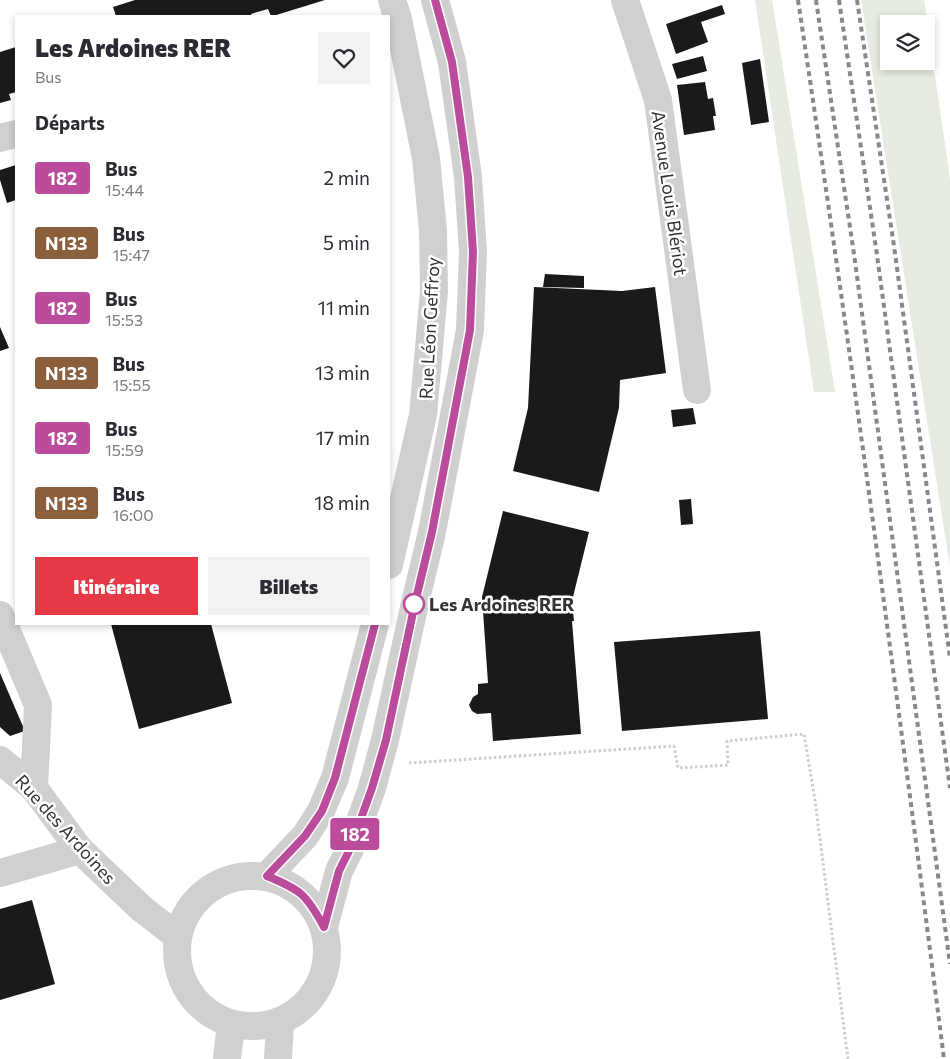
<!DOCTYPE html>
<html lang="fr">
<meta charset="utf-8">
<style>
:root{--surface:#fff;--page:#f2f2f3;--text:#2b2b33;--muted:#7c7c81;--accent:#e63946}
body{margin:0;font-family:Commissioner,sans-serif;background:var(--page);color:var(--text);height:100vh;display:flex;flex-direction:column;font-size:19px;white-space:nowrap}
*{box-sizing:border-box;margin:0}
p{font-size:16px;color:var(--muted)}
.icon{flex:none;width:28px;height:28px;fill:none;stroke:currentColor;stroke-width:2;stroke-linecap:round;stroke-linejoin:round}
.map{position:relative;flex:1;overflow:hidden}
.details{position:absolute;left:15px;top:15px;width:375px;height:610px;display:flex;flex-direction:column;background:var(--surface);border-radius:0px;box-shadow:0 2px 8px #0003}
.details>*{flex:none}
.badge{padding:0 10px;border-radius:4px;font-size:18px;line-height:32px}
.tools{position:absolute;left:880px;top:15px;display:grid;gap:10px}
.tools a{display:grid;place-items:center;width:55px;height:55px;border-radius:0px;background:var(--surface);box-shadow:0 2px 8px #0003;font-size:25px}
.map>.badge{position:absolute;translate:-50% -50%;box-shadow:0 0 0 2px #fff}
h2{padding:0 20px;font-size:19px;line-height:45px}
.round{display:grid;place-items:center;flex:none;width:52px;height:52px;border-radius:0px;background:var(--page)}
.head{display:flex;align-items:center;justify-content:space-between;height:85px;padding:0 20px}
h1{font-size:24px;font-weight:800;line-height:38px}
.primary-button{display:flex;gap:10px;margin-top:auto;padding:10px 20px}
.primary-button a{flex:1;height:58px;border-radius:0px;background:var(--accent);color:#fff;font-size:20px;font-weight:800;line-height:58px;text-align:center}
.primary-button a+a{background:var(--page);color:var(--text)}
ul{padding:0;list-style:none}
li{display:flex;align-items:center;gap:15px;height:65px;padding:0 20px}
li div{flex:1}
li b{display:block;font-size:19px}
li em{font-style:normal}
li .badge{min-width:55px;font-weight:700;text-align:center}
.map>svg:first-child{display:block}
.green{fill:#e6ecdf;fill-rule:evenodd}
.building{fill:#1a1a1a}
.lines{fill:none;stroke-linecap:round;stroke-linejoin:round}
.path{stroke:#cdcdcd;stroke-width:3;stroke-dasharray:2.5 2.5;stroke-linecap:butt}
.minor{stroke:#d0d0d0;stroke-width:28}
.rail{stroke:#888;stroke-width:4;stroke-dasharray:5 4;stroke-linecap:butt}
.line-casing{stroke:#fff;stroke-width:11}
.line{stroke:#ba4c9b;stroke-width:8}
.stop-dot{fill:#fff;stroke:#ba4c9b;stroke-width:2.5}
.labels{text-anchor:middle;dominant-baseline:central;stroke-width:5;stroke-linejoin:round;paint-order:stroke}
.street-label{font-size:18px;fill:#333;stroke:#fff}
.stop-label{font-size:18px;font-weight:bold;fill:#333;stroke:#fff;text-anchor:start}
</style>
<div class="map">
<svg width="950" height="1059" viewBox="0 0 950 1059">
<rect width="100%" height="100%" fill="#fff"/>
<!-- green -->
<g class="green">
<path d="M755,0H772L835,392H814Z"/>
<path d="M861,0H924L950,179V567ZM889,24H926V61H889Z"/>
</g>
<!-- building -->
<g class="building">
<path d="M135,0H325L273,16H271L268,9L251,14L252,16H116L113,7Z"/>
<path d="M722,5L725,14L701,22L708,42L676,54L666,24Z"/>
<path d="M16,47V92L9,94L11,100L0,103V52Z"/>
<path d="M703,56L707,71L677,79L672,64Z"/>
<path d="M760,59L769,122L751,125L742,63Z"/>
<path d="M705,82L708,99L713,98L716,116H713L715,130L684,135L677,85Z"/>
<path d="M16,165V200L7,203L0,180V170Z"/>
<path d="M545,274L584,276V288L543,287Z"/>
<path d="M534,287L622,291L655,287L666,373L620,380L619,408L599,492L513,471L528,408Z"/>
<path d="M0,327L9,348L0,351Z"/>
<path d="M693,408L696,424L673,427L671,410Z"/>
<path d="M691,499L693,524L681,525L679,500Z"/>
<path d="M503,511L589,532L572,601L574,621H572L581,734L493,741L491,713L477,714L472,711L469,705L473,697L478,694V684L488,683L482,597Z"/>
<path d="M111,624H211L232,703L139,729Z"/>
<path d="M760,631L768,719L622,731L614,642Z"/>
<path d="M0,673L25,731L10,736L0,727Z"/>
<path d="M32,900L55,984L0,1000V909Z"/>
</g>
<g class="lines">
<!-- path -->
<path class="path" d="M409,763L674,746L678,768L728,765L727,741L804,734L815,800L848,1059"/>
<!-- minor -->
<g class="minor">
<path d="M625,0L658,100L697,390"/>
<path d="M0,138L16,134"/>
<path d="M389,565L423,415L434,291L433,231L426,158L398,19L392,0"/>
<path d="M0,615L38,705L34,788"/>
<path d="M0,760L34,788L80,850L142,909L177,936"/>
<path d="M0,873L80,850"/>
<circle cx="252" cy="951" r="75"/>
<path d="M267,876L305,836L321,811L335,778L375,624"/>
<path d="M324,927L339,871L350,849L372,788L385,740L415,603L432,532L470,330L473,252L468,177L452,62L435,0"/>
<path d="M227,1059L231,1024"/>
<path d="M278,1059L280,1022"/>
</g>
<!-- rail -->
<g class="rail">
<path d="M798,0C851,352 899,706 944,1059"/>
<path d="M816,0L854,254L950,964"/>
<path d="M839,0L876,248L950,788"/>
<path d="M857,0L894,246L950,658"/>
</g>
</g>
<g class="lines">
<!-- line casing -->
<g class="line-casing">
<path id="line" d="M375,624L335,778L322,811L305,836L267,876C301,890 306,894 324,927L339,871L350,849L372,788L386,740L415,603L432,532L470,330L473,252L468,177L452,62L435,0"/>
</g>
<!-- line -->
<use href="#line" class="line"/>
</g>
<!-- markers -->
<circle class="stop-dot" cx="414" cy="604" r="10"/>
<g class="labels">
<!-- street labels -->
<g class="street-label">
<text transform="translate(670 193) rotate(82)">Avenue Louis Blériot</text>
<text transform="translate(429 328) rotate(-87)">Rue Léon Geffroy</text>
<text transform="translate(66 829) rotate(48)">Rue des Ardoines</text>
</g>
<!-- stop labels -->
<g class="stop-label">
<text x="429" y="604">Les Ardoines RER</text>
</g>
</g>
</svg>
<div class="tools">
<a><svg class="icon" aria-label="layers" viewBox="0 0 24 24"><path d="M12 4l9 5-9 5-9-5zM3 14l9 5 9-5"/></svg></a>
</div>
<b class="badge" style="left:355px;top:834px;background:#ba4c9b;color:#fff">182</b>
<section class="details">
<div class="head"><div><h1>Les Ardoines RER</h1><p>Bus</p></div><a class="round"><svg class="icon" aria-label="heart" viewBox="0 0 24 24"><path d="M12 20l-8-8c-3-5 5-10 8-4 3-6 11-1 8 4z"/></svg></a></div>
<h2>Départs</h2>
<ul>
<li><span class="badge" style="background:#ba4c9b;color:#fff">182</span><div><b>Bus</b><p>15:44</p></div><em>2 min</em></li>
<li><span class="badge" style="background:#8b5e3c;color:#fff">N133</span><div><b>Bus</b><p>15:47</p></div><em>5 min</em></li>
<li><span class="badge" style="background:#ba4c9b;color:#fff">182</span><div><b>Bus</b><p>15:53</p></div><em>11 min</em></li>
<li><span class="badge" style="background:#8b5e3c;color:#fff">N133</span><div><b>Bus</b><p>15:55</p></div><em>13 min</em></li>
<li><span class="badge" style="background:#ba4c9b;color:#fff">182</span><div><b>Bus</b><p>15:59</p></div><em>17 min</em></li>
<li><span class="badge" style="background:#8b5e3c;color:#fff">N133</span><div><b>Bus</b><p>16:00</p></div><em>18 min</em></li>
</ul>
<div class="primary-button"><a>Itinéraire</a><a>Billets</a></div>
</section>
</div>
